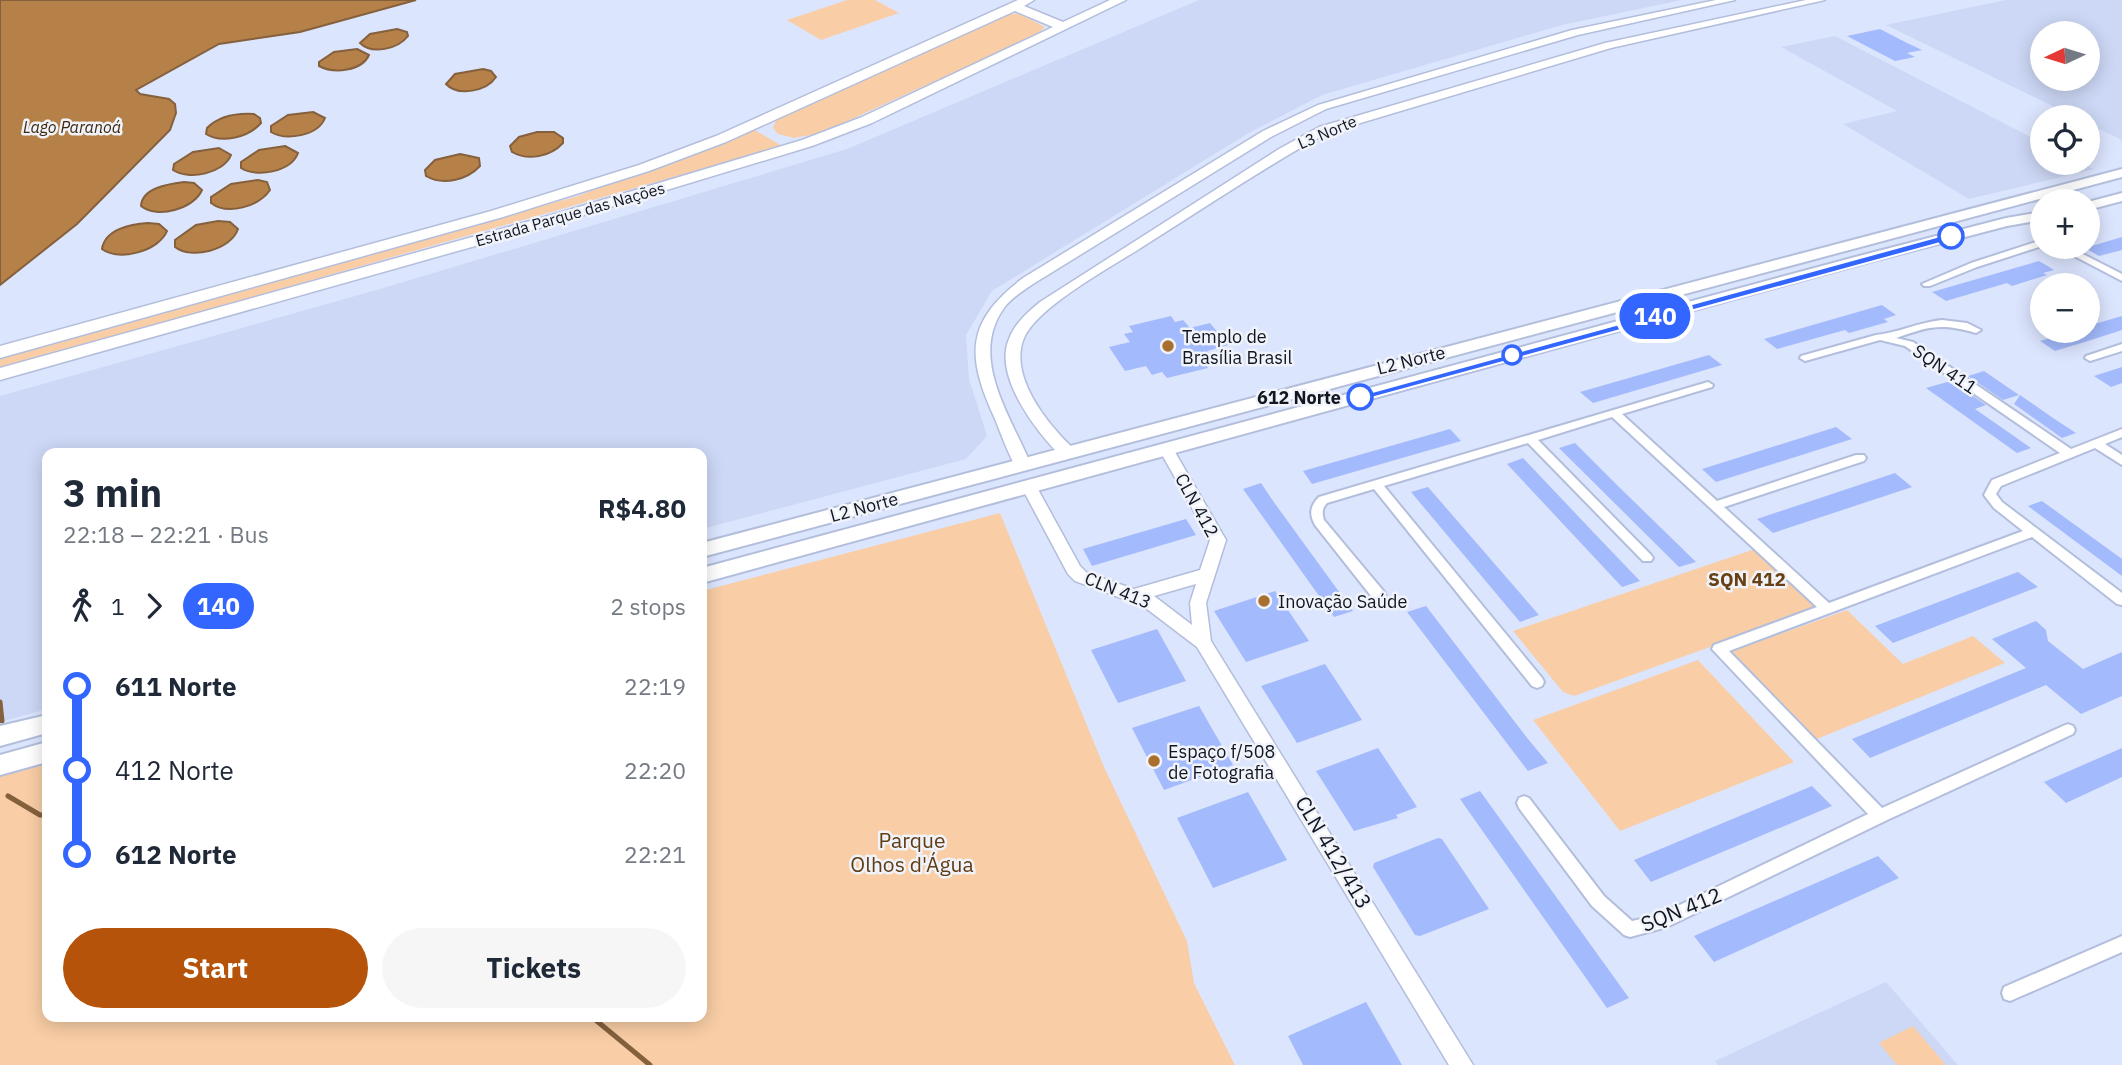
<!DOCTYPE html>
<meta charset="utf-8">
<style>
:root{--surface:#fff;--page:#f6f6f7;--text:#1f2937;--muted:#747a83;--accent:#b45309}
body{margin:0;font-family:"IBM Plex Sans",sans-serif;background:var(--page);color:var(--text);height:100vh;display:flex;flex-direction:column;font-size:26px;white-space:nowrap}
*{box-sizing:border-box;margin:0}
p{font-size:23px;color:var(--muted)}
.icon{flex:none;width:38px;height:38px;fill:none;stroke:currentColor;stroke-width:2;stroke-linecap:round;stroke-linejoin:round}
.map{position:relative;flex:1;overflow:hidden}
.sheet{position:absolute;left:42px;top:448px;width:665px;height:574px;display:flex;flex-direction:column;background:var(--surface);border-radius:14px;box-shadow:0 4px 18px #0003}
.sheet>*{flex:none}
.badge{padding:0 14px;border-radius:23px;font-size:24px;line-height:46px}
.needle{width:46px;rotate:266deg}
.controls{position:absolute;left:2030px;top:21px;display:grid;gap:14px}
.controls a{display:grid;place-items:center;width:70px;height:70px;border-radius:50%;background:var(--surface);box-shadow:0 4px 18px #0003;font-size:35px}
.map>.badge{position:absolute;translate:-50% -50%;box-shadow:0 0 0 4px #fff}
.legs{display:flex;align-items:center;gap:10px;height:77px;padding:0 21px;font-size:23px}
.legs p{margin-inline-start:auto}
.summary{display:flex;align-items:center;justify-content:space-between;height:119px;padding:0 21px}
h1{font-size:38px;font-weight:800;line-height:52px}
.primary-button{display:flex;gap:14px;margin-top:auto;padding:14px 21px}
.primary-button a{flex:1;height:80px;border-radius:42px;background:var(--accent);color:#fff;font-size:28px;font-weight:800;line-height:80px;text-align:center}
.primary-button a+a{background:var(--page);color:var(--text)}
ul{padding:0 21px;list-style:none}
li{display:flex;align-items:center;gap:24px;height:84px;font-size:26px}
li i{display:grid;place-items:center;width:10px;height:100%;margin:0 9px;background:currentColor}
li i::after{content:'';width:18px;height:18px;margin:-9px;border:5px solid;border-radius:50%;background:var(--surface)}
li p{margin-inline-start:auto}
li:first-child i{background:linear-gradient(#0000 50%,currentColor 0)}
li:last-child i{background:linear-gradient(currentColor 50%,#0000 0)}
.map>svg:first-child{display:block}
.built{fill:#cdd8f6;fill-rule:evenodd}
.green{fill:#f9cea6}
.water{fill:#b68049;stroke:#85603d;stroke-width:2}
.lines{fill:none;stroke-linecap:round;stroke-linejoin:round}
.stream{stroke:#85603d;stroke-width:5}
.building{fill:#a3bafc}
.minor-casing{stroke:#b3bedc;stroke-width:4}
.tertiary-casing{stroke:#b3bedc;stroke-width:3}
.secondary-casing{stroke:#b3bedc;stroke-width:3}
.primary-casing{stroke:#b3bedc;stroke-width:4}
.trunk-casing{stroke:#b3bedc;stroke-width:3}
.minor{fill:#fff;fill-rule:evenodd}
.tertiary{fill:#fff;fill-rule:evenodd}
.secondary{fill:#fff;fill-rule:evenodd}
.primary{fill:#fff;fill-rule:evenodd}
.trunk{fill:#fff;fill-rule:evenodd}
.line-1{fill:#36f;stroke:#fff;stroke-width:2}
.stop-1-dot{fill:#fff;stroke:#36f;stroke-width:3.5}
.poi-dot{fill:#a96f2f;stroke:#f0f3f9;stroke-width:2.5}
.labels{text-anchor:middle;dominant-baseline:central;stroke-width:5;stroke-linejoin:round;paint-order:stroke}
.far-water-label{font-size:16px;font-style:italic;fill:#3e270e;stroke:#f0f3f9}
.far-street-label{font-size:16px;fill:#121621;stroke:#f0f3f9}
.poi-label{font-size:18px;fill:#121621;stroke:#f0f3f9;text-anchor:start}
.street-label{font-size:18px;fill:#121621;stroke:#f0f3f9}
.stop-label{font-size:18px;font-weight:bold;fill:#121621;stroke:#f0f3f9;text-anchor:end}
.neighbourhood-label{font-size:19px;font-weight:bold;fill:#684013;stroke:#f0f3f9}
.near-park-label{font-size:21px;fill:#623c12;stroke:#f0f3f9}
.near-street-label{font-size:21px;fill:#121621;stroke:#f0f3f9}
</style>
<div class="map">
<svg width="2122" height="1065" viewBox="0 0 2122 1065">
<rect width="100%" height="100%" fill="#dce5fe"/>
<!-- built -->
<g class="built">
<path d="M1199,0H1682L1562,25L1322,95L1247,134L992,291L966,335L969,379L987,436L966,459L702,529V453H47V709L0,722V396L380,289L847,149Z"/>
<path d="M2006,0H2122V140L2088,124V117H2075L1886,25ZM2042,33H2088V79H2042Z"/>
<path d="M1835,36L2042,143V163H2081L2094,169L1969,199L1843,124L1897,111L1781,47Z"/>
<path d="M1886,982L1958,1065H1718L1715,1061Z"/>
</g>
<!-- green -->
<g class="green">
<path d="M847,0H875L899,13L821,40L787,20Z"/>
<path d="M1008,14H1020L1045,27L1036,35L821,133L794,138L778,134L773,128L777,118Z"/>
<path d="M753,129L782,146L0,369V358L578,196Z"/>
<path d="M1000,513L1104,767L1187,941L1194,983L1235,1065H0V776L47,764V1017H702V591Z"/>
<path d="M1755,549L1818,608L1574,696L1563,692L1513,631Z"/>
<path d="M1847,610L1903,664L1973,636L2005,663L1814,740L1730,652Z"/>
<path d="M1698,660L1794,762L1620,831L1533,720Z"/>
<path d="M1913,1026L1946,1065H1897L1879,1043Z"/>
</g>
<!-- water -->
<g class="water">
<path d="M0,0H416L300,32L219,44L136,90L140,94L169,99L175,104L176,113L170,130L77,224L0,285Z"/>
<path d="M397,29L407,32L408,36C398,49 372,55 360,43L370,34Z"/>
<path d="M357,49L369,55C362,71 334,74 319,66V62L334,52Z"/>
<path d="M483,69L491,71L496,77C487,91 458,97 446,84L455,74Z"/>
<path d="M313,112L325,118C318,136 286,141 271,132V126L288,115Z"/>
<path d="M254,114L260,118L261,123C249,137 222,144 206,134L207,128C219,116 237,113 254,114Z"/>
<path d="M537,132H554L563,138V143C550,157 528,161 512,152L510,146L519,137Z"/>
<path d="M285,146L298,153C291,172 256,178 241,168V162L259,150Z"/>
<path d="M219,148L231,155C224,173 189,181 173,170L174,164L193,152Z"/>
<path d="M460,154L479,158L480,166C467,180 443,186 426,176L425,170L435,160Z"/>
<path d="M258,180L267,182L270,190C259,206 228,216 211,203V197L231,184Z"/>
<path d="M184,182L194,183L202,190C194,209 157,219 141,206C142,188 168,184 184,182Z"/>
<path d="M218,221L230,222L238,229C231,250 191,260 175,247V240L196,225Z"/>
<path d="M148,223L159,224L167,231C159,251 119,262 102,249C105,229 131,224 148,223Z"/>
</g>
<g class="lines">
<!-- stream -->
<g class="stream">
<path d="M0,702L2,721"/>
<path d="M8,796L40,815H47"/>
<path d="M592,1017L650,1065"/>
</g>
</g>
<!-- building -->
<g class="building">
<path d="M1880,29L1905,42L1922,50L1907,53L1915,57L1895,61L1847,36Z"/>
<path d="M2122,237V250L2099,256L2085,248Z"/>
<path d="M2039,261L2054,270L2043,273L2047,275L2012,286L2007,283L1946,301L1932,292Z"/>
<path d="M1882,305L1896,315L1884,319L1888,322L1849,333L1845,330L1777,349L1764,339Z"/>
<path d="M1171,316L1175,322L1183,320L1190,328L1210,323L1228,345L1207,351L1214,359L1204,362L1208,368L1167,378L1162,372L1152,375L1146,366L1125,371L1109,347L1130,342L1124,334L1133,332L1129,326Z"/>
<path d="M2122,316V330L2088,341L2055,351L2040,341L2073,331H2088V326Z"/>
<path d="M1709,355L1722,365L1593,403L1580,392Z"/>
<path d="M2122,367V383L2111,387L2094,376Z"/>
<path d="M1984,371L2019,395L2003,400L1968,376Z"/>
<path d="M1951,381L1986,405L1975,409L2031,448L2017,453L1926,388Z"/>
<path d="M2020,395L2053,418L2076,433L2062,438L2014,404Z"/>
<path d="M1836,427L1852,439L1716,482L1702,469Z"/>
<path d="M1450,429L1461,441L1312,484L1303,471Z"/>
<path d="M1575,443L1618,486L1696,562L1679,567L1559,448Z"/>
<path d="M1523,458L1595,534L1640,581L1622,587L1507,464Z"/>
<path d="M1895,473L1912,487L1773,533L1757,519Z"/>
<path d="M1261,483L1273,501L1353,611L1334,617L1243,489Z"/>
<path d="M1428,487L1539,615L1520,622L1411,492Z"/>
<path d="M2042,501L2122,559V576L2028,506Z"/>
<path d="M1186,519L1196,535L1092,566L1083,549Z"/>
<path d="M2018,572L2038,587L1893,643L1875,626Z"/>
<path d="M1275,591L1309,641L1246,662L1214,611Z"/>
<path d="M1426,606L1528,739L1548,763L1528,771L1407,612Z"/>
<path d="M2036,621L2046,630L2048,641L2083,669L2122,652V696L2081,714L2046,685L1870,758L1852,739L2026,668L1992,639Z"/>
<path d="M1157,629L1186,681L1118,703L1091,650Z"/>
<path d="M1325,664L1362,720L1297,743L1261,686Z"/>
<path d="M1199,706L1233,765L1164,790L1132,728Z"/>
<path d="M1378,748L1417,807L1396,815L1398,818L1354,831L1316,771Z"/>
<path d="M2122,748V777L2066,803L2044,782Z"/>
<path d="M1812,786L1832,806L1651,882L1634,860Z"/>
<path d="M1480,791L1629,998L1607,1008L1460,799Z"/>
<path d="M1248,792L1287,860L1213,888L1177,818Z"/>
<path d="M1438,838L1442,839L1489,909L1420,936L1415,935L1373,867L1374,863Z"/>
<path d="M1878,856L1899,878L1714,962L1694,936Z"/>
<path d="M1366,1002L1402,1065H1303L1288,1036Z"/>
</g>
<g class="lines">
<!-- minor casing -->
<g class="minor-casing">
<g id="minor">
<path d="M2042,240V246L1977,267L1930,286H1924L1922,284L1971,263Z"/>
<path d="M2057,247H2069L2122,274V281Z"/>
<path d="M1942,320L1967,323L1981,330L1976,333C1941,323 1930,326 1896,338L1913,342L2071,449L2122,429V437L2105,444L2122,455V465L2095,448L2001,486L1996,494L2002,502L2122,593V605L2117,604L2032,537L1729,651L1882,808L2063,726L2068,724L2073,726L2075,730L2073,734L1885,821L1667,927L1630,937L1624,935L1592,906L1519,808L1517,803L1519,798L1524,796L1529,798L1604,896L1632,921L1659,915L1868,814L1712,649L1714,645L1817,607L1612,417L1538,440L1651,555L1653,558L1651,561H1643L1528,443L1384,486L1542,678L1544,682L1542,686L1537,688L1532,686L1374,489L1327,503C1322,508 1322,513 1324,520L1385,593L1386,597L1385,601H1375L1315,525C1309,514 1310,506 1319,497L1708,382L1713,385L1712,387L1622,414L1717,501L1856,455H1864L1866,458L1864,461L1724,507L1829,603L2023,531L1994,508L1984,495L1992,480L2060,453L1905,346L1880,340L1805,361L1800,358L1801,356L1876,335C1898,333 1919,322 1942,320Z"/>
<path d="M2122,344V351L2090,361L2085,358L2086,356Z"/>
<path d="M2122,936V952L2010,1001L2004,999L2002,993L2004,987Z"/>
</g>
</g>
<!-- tertiary casing -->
<g class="tertiary-casing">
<path id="tertiary" d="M1167,446L1172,447L1226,540L1206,603L1211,641L1473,1065H1449L1197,647L1143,606L1075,581L1068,574L1022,488L1025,484H1035L1080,566L1087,573L1134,589L1200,570L1210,540L1160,451ZM1196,584L1190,603L1192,625L1154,596Z"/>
</g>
<!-- secondary casing -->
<g class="secondary-casing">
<g id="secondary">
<path d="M1716,0H1735L1578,35L1326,109L1271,137L1033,284C1023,291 1011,298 1004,308C968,358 1012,418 1031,465L1029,469H1017C1008,454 1002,436 995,419C966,356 965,322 1023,278L1263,131L1318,105L1572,30Z"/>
<path d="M1806,0H1825L1611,48L1327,133C1266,166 1209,205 1150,242C1119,263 1038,305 1024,338C1008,376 1048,425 1074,449L1076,453L1074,457H1062C1037,433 993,376 1009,339C1015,323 1028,312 1040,302L1279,149L1319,127L1605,43Z"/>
</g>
</g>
<!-- primary casing -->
<g class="primary-casing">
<g id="primary">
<path d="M2122,169V177L702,557V543Z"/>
<path d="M2122,193V201L2088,210V202Z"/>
<path d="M2042,212V220L2007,226L1869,262L702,583V568L1859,256L2006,218Z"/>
<path d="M47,715V733L0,746V726Z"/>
<path d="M47,742V762L0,775V755Z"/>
</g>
</g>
<!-- trunk casing -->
<g class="trunk-casing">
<path id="trunk" d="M1018,0H1034L1024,6L1063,22L1110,0H1126L872,123L812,146L571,219L0,380V368L559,213L802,140L862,117L1053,27L1015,11L726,142L649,171L503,217L0,358V346L491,211L639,165L716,136Z"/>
</g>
<!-- minor -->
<use href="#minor" class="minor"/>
<!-- tertiary -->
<use href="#tertiary" class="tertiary"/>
<!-- secondary -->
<use href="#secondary" class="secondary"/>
<!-- primary -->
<use href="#primary" class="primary"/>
<!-- trunk -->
<use href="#trunk" class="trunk"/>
</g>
<!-- line-1 -->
<path class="line-1" d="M1951,233L1955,234V239L1360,401L1354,397Z"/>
<!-- markers -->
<g class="stop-1-dot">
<circle cx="1951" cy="236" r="12"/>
<circle cx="1512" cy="355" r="9"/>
<circle cx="1360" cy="397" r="12"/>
</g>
<g class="poi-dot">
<circle cx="1168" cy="346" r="7"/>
<circle cx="1264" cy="601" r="7"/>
<circle cx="1154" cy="761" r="7"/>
</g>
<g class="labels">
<!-- far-water labels -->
<g class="far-water-label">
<text x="72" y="127">Lago Paranoá</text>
</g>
<!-- far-street labels -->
<g class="far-street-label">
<text transform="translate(1327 132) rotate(-23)">L3 Norte</text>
<text transform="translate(570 214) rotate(-16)">Estrada Parque das Nações</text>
</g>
<!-- poi labels -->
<g class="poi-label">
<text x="1182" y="336">Templo de<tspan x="1182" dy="21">Brasília Brasil</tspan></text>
<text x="1278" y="601">Inovação Saúde</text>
<text x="1168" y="751">Espaço f/508<tspan x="1168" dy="21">de Fotografia</tspan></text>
</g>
<!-- street labels -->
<g class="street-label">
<text transform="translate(1411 360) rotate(-14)">L2 Norte</text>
<text transform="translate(1945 369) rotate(34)">SQN 411</text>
<text transform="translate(1197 505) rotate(61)">CLN 412</text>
<text transform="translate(864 507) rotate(-15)">L2 Norte</text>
<text transform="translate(1118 590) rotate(22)">CLN 413</text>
</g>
<!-- stop labels -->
<g class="stop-label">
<text x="1341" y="397">612 Norte</text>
</g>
<!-- neighbourhood labels -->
<g class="neighbourhood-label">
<text x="1747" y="579">SQN 412</text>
</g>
<!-- near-park labels -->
<g class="near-park-label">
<text x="912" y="840">Parque<tspan x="912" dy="24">Olhos d'Água</tspan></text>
</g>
<!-- near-street labels -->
<g class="near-street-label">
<text transform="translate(1334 852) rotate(59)">CLN 412/413</text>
<text transform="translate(1681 909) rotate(-22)">SQN 412</text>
</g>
</g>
</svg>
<div class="controls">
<a><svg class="needle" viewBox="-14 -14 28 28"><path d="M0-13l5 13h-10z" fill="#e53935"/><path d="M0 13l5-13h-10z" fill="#747a83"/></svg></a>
<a><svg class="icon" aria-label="locate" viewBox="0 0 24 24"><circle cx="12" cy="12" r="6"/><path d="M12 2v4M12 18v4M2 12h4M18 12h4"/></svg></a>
<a>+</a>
<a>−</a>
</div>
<b class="badge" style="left:1655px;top:316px;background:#36f;color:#fff">140</b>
<section class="sheet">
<div class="summary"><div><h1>3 min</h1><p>22:18 – 22:21 · Bus</p></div><b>R$4.80</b></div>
<div class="legs"><svg class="icon" aria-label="walk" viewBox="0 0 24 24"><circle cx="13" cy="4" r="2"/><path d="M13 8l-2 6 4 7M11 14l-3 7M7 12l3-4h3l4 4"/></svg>1<svg class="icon" aria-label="forward" viewBox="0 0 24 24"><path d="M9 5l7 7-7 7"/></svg><b class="badge" style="background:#36f;color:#fff">140</b><p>2 stops</p></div>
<ul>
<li><i style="color:#36f"></i><b>611 Norte</b><p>22:19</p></li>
<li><i style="color:#36f"></i><span>412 Norte</span><p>22:20</p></li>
<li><i style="color:#36f"></i><b>612 Norte</b><p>22:21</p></li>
</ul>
<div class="primary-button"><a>Start</a><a>Tickets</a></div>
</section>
</div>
